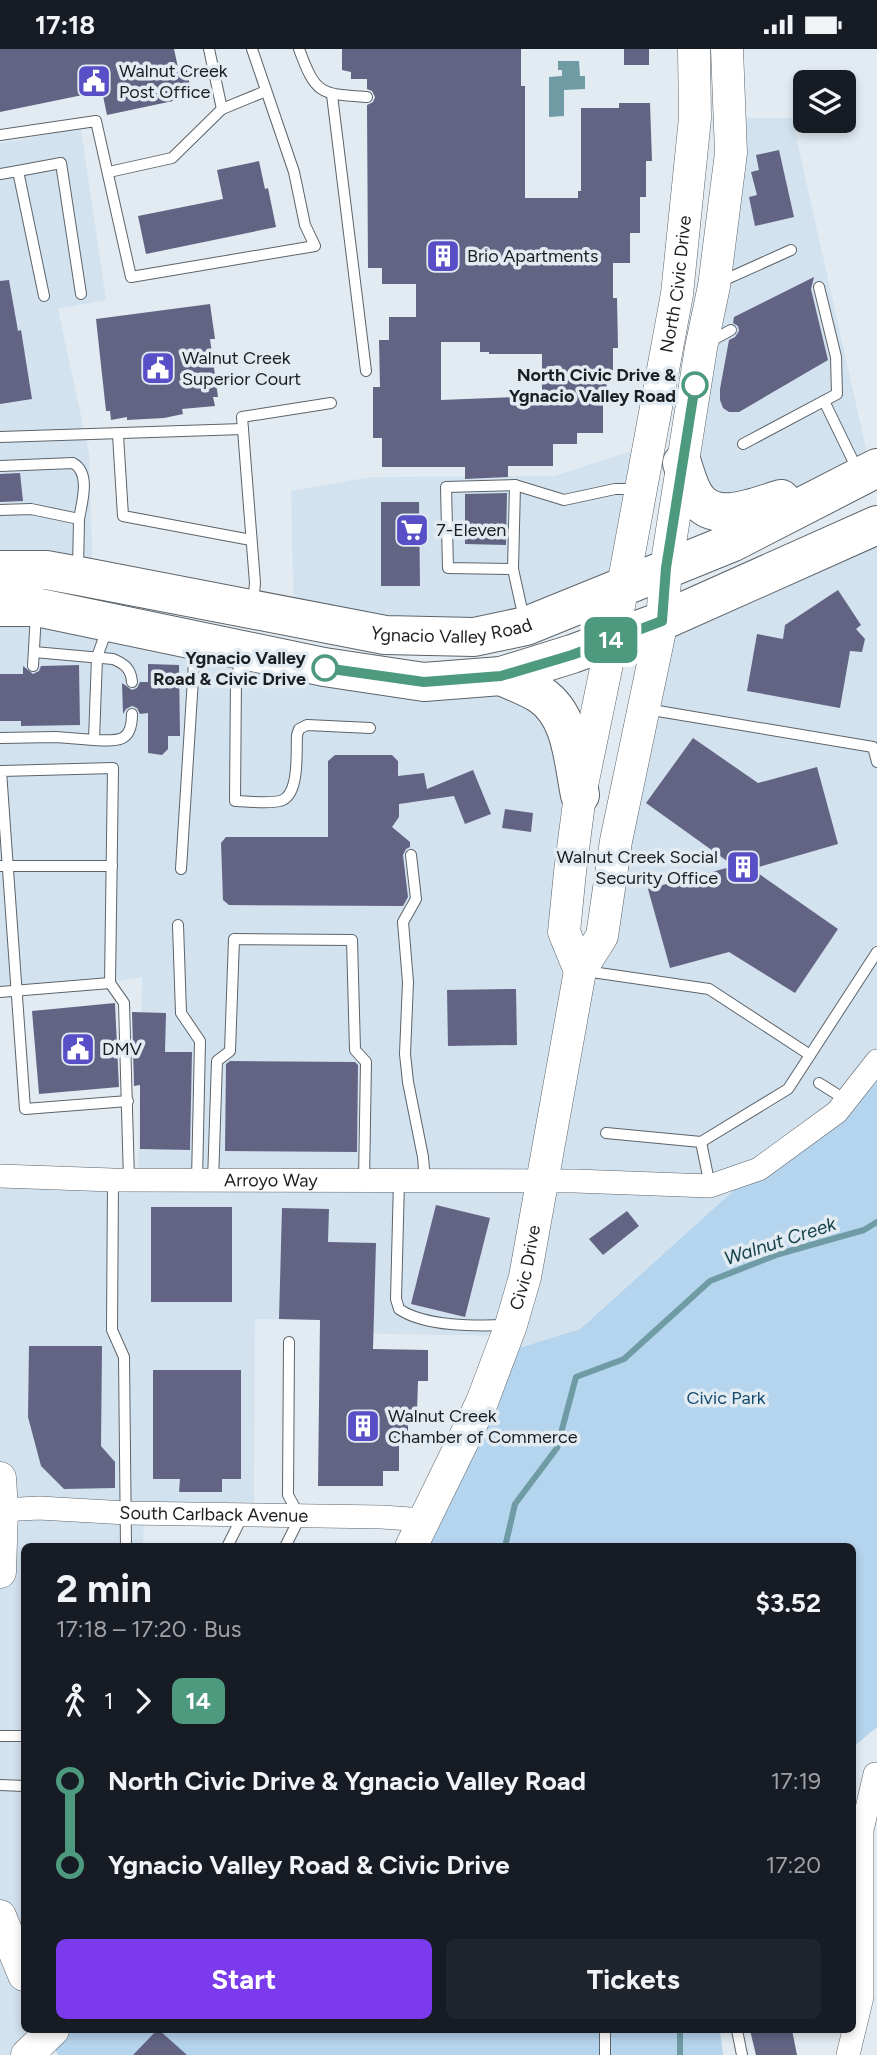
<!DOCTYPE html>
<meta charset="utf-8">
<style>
:root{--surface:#171b24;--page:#20242c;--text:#f1f3f6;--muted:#9ea1a6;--accent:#7c3aed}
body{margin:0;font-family:Figtree,sans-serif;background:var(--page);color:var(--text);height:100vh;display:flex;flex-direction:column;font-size:26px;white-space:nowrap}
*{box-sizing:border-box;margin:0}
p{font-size:23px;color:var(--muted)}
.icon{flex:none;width:38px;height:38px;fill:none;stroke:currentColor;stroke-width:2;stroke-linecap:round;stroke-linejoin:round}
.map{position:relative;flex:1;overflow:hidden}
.sheet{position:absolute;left:21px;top:1494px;width:835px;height:490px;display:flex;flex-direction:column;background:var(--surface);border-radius:10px;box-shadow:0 4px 10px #0003}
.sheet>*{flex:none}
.badge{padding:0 14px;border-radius:10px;font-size:24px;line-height:46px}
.controls{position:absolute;left:793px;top:21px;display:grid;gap:14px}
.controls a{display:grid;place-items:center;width:63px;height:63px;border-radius:10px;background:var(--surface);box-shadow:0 4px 10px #0003;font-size:35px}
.map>.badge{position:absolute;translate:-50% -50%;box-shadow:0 0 0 4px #fff}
.legs{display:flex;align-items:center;gap:10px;height:77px;padding:0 35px;font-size:23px}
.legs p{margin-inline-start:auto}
.overview{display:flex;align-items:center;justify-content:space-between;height:119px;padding:0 35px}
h1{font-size:38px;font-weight:700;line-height:52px}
.button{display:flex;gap:14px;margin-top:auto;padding:14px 35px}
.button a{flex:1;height:80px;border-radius:10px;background:var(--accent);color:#fff;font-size:28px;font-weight:700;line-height:80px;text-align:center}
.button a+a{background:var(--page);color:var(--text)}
ul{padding:0 35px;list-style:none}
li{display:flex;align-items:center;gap:24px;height:84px;font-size:26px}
li i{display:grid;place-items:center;width:10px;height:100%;margin:0 9px;background:currentColor}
li i::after{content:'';width:18px;height:18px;margin:-9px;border:5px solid;border-radius:50%;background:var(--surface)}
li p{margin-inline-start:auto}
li:first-child i{background:linear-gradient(#0000 50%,currentColor 0)}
li:last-child i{background:linear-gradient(currentColor 50%,#0000 0)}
.status{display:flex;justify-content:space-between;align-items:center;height:49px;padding:0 35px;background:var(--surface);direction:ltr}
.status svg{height:19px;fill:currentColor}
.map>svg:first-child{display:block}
.built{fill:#d3e2ef}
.green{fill:#b5d4ed}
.water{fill:#6f9ba5}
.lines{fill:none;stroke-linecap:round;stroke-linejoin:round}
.stream{stroke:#6f9ba5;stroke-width:6}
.building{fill:#636484;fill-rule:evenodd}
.lane-casing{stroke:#5c646a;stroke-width:12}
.street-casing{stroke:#5c646a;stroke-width:24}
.secondary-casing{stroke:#5c646a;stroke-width:33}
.highway-casing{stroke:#5c646a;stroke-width:40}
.lane{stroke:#fff;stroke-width:10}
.street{stroke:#fff;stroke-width:23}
.secondary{stroke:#fff;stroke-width:32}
.highway{stroke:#fff;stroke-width:38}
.line-1-casing{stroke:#fff;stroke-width:16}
.line-1{stroke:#4e9a7f;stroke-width:10}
.stop-1-dot{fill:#fff;stroke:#4e9a7f;stroke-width:3.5}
.labels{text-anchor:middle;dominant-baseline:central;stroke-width:7;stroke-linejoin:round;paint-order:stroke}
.poi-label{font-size:18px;fill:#1c1f22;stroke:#e2ebf2;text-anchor:start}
.street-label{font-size:18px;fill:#1c1f22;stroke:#e2ebf2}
.stop-label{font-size:18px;font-weight:bold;fill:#1c1f22;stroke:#e2ebf2;text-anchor:end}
.park-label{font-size:18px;fill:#164b6e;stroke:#e2ebf2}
.water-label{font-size:19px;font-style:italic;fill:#17424a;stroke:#e2ebf2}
</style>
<div class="status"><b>17:18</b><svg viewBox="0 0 49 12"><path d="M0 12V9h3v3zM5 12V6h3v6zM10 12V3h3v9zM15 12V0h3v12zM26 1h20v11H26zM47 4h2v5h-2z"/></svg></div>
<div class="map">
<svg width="877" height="2006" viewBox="0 0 877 2006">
<rect width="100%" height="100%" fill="#e2ebf2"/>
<!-- built -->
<g class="built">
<path d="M730,69H792L871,422L847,433L697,452L701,299Z"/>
<path d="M81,80L106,251L58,260L89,404L93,529L0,521V94Z"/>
<path d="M647,397L623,537L526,577L294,569L291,442L371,428L554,427Z"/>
<path d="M877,476V1012L579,1280L500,1305L506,1287L336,1284V1271L255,1270L254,1467L144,1465L143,1498H24V1888L0,1858V1127L138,1131L142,928L110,934L0,943V558L501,627L562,670L580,921L662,572Z"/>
<path d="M0,1867L24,1926V1981H46L27,2006H0Z"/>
</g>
<!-- green -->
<g class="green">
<path d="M877,1012V1678L852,1699V1498H411L500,1305L580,1280Z"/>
<path d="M53,1981H720L723,2006H58L48,1986Z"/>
</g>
<!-- water -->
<path class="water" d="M558,12H579L580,27H585V40L564,41V67L549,68V28L562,27V21H558Z"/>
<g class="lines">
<!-- stream -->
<g class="stream">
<path d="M505,1498L515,1455L557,1399L576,1328L624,1310L710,1232L779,1205L864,1181L877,1173"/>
<path d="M680,2006V1981"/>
</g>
</g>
<!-- building -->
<g class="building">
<path d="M0,0H174L179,23L187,21L192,48L107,66L102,42L0,63Z"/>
<path d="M342,0H521V37H525V149H578V142H581V59H619V54H650L652,112H646V148H640V184H630V214H613V249H617L618,299H613V321H606L607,345H603V384H577V395H553V417H508V428L465,430V418H382V389H373V338H380L379,291H389V268H416V235H382V219H368L367,56L373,53L375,48L372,42L367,40V30H351V23L342,21ZM441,293H480V303H489V305H542V347L441,351Z"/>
<rect x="624" y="0" width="25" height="16"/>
<path d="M779,101L794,168L755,177L749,148L757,146L751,123L759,121L756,106Z"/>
<path d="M259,112L265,140L268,139L276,178L146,205L138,167L223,150L217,121Z"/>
<path d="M814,228L811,240L828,311L739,363H729L723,359L720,351V340L729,291L735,288L739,282L738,277L733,274L734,268Z"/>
<path d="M9,231L18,282L21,281L32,350L0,355V232Z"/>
<path d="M210,255L215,290H210L218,348H213L215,357L182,360L183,365L164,369L127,371V368L111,371L110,362H106L96,270Z"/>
<path d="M20,424L23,452L0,453V425Z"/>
<path d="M507,444L506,496L465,495V445Z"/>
<path d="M381,453H419L420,537H381Z"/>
<path d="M838,541L861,576L856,580L865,590L862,603L850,602L840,659L747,642L757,585L783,590L785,576Z"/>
<path d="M148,615L179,616L180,687H168V700L162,706L148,704V664L140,665L137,659L132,657L126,660L123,665L122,634L132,641L137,639L140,633H148Z"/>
<path d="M79,616L80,676L21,677V672H0V625H23V617L33,625L39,622L41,617Z"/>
<path d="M693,689L758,734L817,718L838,795L752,820L838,880L795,944L729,903L670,919L648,840L734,817L646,754Z"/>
<path d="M335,706H392L398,712V727L424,724L427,740L473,721L491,765L465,775L454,747L399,755V768L392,778L410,793V798L406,800L403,806L408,848L403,857L229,856L223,851L221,794L226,788H328V712Z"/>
<path d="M505,760L533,764L531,783L502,779Z"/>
<path d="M516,940L517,996L448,997L447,941Z"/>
<path d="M115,954L119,1038L39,1045L32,962Z"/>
<path d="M132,963L166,964L165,1003H192L190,1101L140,1100V1036L134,1037Z"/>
<path d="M230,1012L355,1013L358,1016L357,1103L225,1102L226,1015Z"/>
<path d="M436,1156L490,1169L465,1268L411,1255Z"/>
<rect x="151" y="1158" width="81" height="95"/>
<path d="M282,1159L329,1160L328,1193L376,1194L373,1300L428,1301V1332H418L417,1362H408V1392H399V1422H383V1437H318L320,1271L279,1270Z"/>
<path d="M627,1162L639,1177L603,1206L589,1190Z"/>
<path d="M29,1297H102L101,1397L115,1413V1439L64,1440L41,1417L28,1368Z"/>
<path d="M153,1321H241V1430H222V1443H179L180,1430H153Z"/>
<path d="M157,1981H159L187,2006H133Z"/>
<path d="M750,1981H792L797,2006H756Z"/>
</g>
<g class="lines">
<!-- lane casing -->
<g class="lane-casing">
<g id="lane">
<path d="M209,0L222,60L266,42"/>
<path d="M299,0C316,46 320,45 367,48"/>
<path d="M332,46L366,322"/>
<path d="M0,86L96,72L131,228L315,197L305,176L294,123L252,0"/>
<path d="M109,123L172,109L222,60"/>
<path d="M0,125L18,122"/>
<path d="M720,233L791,201"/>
<path d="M44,247L18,122L61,114L81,245"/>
<path d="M709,293L731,281"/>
<path d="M824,352L858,422"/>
<path d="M118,386L123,467L251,491"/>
<path d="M0,388L243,380"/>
<path d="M743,395L837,345L836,308L819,238"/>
<path d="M0,417L73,414C91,424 82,453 79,470"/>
<path d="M0,461L31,460L79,470L78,521"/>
<path d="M513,520L515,436"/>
<path d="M253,554L255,534L242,368L331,354"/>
<path d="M524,570L513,520L448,519L446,438L515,436L564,451L615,440H637"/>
<path d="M34,603L113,610C125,615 131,620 132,633"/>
<path d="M243,608L236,628L235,752C249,752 266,755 280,752C300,747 296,704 297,686L299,680L307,676L370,679"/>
<path d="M33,617L36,564"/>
<path d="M646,660L873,698L877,713"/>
<path d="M0,689L56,688L94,691L97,608L107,580"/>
<path d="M94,691C118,692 132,694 132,665"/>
<path d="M411,806L416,850L403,873L408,933L405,1005L408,1033L423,1108L425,1132"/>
<path d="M0,817H112"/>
<path d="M181,820L195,598"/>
<path d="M178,876L181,964L200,992L197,1131"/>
<path d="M585,922L709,940L810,1006"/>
<path d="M110,934L113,719L1,722L25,1060L128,1052"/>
<path d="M0,943L110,934L124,954L129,1131"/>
<path d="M819,1034L846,1051"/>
<path d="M606,1084L701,1093L710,1137"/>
<path d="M701,1093L788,1040L877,903"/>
<path d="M113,1131L112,1281L124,1308L126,1498"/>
<path d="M213,1132L217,1012L230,1002L234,890L352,891L355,1001L366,1013L364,1132"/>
<path d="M399,1132L396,1250L399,1260C425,1278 476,1277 507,1276"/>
<path d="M227,1498L243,1466"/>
<path d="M285,1498L300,1468L288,1446L289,1293"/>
<path d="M0,1687H24"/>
<path d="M0,1736L24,1737"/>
<path d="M605,1981V2006"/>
<path d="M737,1981L742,2006"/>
</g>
</g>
<!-- street casing -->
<g class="street-casing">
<g id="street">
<path id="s1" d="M0,1127L113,1131L575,1132L710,1137L759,1120L837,1063L877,1012"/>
<path id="s2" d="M0,1461L39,1459L127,1464L382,1468L424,1471"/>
<path d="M848,2006L862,1948V1781L875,1725"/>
</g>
</g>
<!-- secondary casing -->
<g class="secondary-casing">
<g id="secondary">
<path id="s3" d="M580,922L564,883L570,823L580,746L623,537L677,245L695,69L694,0"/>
<path d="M0,1429L2,1461L0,1523"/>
<path id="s4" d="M411,1498L482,1353L511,1276L525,1228L580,922L602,887L616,792L662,572L666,519L701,299L714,237L731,104L727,0"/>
<path d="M0,1867L24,1926"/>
<path d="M27,2006L53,1981"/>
</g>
</g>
<!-- highway casing -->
<g class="highway-casing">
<g id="highway">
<path d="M682,414C686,426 689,440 697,450C716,476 757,457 781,450"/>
<path id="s5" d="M0,521H46L79,527L385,586L474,588L526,577L731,494L877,419"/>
<path d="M0,558H36L324,618L424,633L501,627L572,605L662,572L877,476"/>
<path d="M501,627C514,633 529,638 541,646C572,667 573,712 580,746"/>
</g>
</g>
<!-- lane -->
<use href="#lane" class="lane"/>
<!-- street -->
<use href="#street" class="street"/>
<!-- secondary -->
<use href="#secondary" class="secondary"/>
<!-- highway -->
<use href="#highway" class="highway"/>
</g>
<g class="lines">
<!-- line-1 casing -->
<g class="line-1-casing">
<path id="line-1" d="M325,619L424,633L501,627L572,606L662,572L666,519L695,336"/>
</g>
<!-- line-1 -->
<use href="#line-1" class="line-1"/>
</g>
<!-- icons -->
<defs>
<g id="civic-square" transform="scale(1.75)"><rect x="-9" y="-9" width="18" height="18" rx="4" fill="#584fc7" stroke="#e2ebf2"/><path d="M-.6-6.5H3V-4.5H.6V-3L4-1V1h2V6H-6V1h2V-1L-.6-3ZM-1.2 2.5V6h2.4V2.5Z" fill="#fff"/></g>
<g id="building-square" transform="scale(1.75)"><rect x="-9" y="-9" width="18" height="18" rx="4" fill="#584fc7" stroke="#e2ebf2"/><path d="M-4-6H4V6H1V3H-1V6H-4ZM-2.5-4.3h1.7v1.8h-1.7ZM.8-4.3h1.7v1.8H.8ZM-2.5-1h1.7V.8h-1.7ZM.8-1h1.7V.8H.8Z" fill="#fff"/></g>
<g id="supermarket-square" transform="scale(1.75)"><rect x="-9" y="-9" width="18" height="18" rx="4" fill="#584fc7" stroke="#e2ebf2"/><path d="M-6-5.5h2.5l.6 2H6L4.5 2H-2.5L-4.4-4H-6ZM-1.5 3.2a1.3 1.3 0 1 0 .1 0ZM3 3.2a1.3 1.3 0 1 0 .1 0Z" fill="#fff"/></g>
</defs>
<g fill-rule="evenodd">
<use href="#civic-square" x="94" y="32"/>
<use href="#building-square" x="443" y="207"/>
<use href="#civic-square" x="158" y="319"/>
<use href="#supermarket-square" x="412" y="481"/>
<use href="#building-square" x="743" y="818"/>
<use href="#civic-square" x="78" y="1000"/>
<use href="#building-square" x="363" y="1377"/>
</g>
<!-- markers -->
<g class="stop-1-dot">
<circle cx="695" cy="336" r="12"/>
<circle cx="325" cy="619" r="12"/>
</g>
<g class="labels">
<!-- poi labels -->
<g class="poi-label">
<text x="119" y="22">Walnut Creek<tspan x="119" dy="21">Post Office</tspan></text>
<text x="467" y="207">Brio Apartments</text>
<text x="182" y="309">Walnut Creek<tspan x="182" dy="21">Superior Court</tspan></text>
<text x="436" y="481">7-Eleven</text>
<text x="718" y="808" text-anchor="end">Walnut Creek Social<tspan x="718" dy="21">Security Office</tspan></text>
<text x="102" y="1000">DMV</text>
<text x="388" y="1367">Walnut Creek<tspan x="388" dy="21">Chamber of Commerce</tspan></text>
</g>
<!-- street labels -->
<g class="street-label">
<text stroke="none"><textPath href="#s3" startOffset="700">North Civic Drive</textPath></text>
<text stroke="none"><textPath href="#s5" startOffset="458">Ygnacio Valley Road</textPath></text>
<text stroke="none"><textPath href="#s1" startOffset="271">Arroyo Way</textPath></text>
<text stroke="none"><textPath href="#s4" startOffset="303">Civic Drive</textPath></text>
<text stroke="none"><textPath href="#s2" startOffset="214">South Carlback Avenue</textPath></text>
</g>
<!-- stop labels -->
<g class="stop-label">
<text x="676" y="326">North Civic Drive &amp;<tspan x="676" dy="21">Ygnacio Valley Road</tspan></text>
<text x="306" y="609">Ygnacio Valley<tspan x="306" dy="21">Road &amp; Civic Drive</tspan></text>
</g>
<!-- park labels -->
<g class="park-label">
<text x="726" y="1349">Civic Park</text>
</g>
<!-- water labels -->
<g class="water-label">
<text transform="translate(780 1192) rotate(-18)">Walnut Creek</text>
</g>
</g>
</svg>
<div class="controls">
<a><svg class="icon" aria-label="layers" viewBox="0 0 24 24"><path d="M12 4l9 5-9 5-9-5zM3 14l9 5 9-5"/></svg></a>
</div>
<b class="badge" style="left:611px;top:591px;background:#4e9a7f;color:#fff">14</b>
<section class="sheet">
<div class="overview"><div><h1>2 min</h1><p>17:18 – 17:20 · Bus</p></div><b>$3.52</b></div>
<div class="legs"><svg class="icon" aria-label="walk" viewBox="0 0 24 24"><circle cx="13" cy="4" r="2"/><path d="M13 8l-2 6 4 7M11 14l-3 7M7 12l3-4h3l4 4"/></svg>1<svg class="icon" aria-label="forward" viewBox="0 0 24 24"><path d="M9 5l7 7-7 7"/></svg><b class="badge" style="background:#4e9a7f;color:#fff">14</b></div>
<ul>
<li><i style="color:#4e9a7f"></i><b>North Civic Drive &amp; Ygnacio Valley Road</b><p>17:19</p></li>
<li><i style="color:#4e9a7f"></i><b>Ygnacio Valley Road &amp; Civic Drive</b><p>17:20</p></li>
</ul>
<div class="button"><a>Start</a><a>Tickets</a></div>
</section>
</div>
